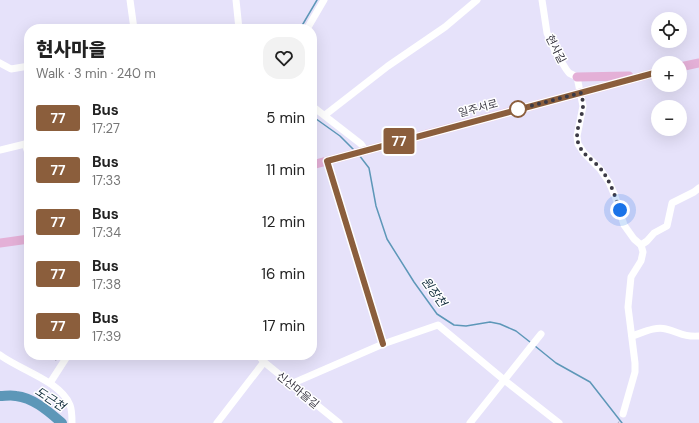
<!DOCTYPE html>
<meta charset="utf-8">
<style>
:root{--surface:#fff;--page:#f2f2f2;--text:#222;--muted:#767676}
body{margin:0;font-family:"DM Sans","Noto Sans KR",sans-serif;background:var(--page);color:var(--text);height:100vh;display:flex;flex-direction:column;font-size:15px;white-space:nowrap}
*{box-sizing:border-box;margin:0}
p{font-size:13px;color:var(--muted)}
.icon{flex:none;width:22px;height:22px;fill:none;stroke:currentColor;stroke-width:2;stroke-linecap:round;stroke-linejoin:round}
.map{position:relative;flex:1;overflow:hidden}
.side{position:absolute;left:24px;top:24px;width:293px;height:336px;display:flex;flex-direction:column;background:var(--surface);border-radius:16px;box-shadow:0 4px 16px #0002}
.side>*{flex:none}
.badge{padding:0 8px;border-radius:3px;font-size:14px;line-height:26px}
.controls{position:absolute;left:651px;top:12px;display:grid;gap:8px}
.controls a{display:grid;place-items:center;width:36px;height:36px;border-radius:50%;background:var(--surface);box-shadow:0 4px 16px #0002;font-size:20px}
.you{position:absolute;width:20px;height:20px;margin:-10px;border:3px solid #fff;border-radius:50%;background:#1a73e8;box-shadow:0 0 0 6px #1a73e833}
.map>.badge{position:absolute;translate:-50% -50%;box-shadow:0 0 0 2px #fff}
.round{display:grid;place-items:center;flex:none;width:42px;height:42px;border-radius:16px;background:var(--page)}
.headline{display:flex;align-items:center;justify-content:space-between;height:68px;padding:0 12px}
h1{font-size:19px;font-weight:800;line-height:30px}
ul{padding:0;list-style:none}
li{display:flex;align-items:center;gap:12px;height:52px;padding:0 12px}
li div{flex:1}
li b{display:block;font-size:15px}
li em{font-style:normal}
li .badge{min-width:44px;font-weight:700;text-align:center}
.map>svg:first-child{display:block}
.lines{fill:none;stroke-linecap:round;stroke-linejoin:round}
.stream{stroke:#5d97b8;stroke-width:1.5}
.river{stroke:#5d97b8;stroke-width:10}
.path{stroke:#b3b0c4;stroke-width:1;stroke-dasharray:2 2;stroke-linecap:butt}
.minor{stroke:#fff;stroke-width:7}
.major{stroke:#e4b0d7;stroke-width:9}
.line-casing{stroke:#fff;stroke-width:9}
.line{stroke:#8b5e3c;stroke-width:6}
.walk{stroke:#3c3a45;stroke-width:4;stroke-dasharray:0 7.2}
.stop-dot{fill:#fff;stroke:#8b5e3c;stroke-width:2}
.labels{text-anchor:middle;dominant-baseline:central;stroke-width:3;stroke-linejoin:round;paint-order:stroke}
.street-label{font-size:11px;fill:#3c3a45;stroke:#fff}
.water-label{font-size:12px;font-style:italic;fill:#122d3d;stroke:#fff}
</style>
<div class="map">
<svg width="699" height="423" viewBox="0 0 699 423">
<rect width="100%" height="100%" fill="#e6e2fa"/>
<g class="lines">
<!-- stream -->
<g class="stream">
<path d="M300,29L317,0"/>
<path d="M312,116L340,136L354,150"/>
<path d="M359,155L369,168L376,206L387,239L414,282L437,314L454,325L466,326L490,322L500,324L516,331L530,342"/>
<path d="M535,346L556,363L590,382L622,423"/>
</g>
<!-- river -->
<path class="river" d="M0,396C5,396 11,395 16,396C34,398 49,412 62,423"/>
<!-- path -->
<g class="path">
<path d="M55,355L56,362"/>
<path d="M618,423L620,420"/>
</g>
<!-- minor -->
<g class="minor">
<path d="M130,0L134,29"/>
<path d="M236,0L239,29"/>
<path d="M542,0L547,33L555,51L566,69L569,73L577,77L583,106L577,136L578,144L584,153L600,169L609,182L615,196L624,225L634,239L641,245L643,252L641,261L631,277L628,307L635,363V372L623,414"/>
<path d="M307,29L324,0"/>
<path d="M0,63L11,69L29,66"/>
<path d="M312,106L361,144L365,150"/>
<path d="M325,115L388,66L445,27L477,0"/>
<path d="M25,144L29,156"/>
<path d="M0,150L29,143"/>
<path d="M327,161L383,344"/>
<path d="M641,245L647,241L654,233L667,226L672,203L694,192L699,188"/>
<path d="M632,336C642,333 655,326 666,329C679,332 683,337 699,336"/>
<path d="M0,355C20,370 60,381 70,405C72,410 72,417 72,423"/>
<path d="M258,355L264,362L339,423"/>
<path d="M50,383L68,355"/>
<path d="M291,384L383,344L438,325L503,379L559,423"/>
<path d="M217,423L264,362"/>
<path d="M470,423L541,334"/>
</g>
<!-- major -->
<g class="major">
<path d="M680,67L699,63"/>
<path d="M577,77L629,76"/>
<path d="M312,165L658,72"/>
<path d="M0,243L29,239"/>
</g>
</g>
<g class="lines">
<!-- line casing -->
<g class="line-casing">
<path id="line" d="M383,344L327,161L658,72"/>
</g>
<!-- line -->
<use href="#line" class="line"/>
<!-- walk -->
<path class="walk" d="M518,109L581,93C582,97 583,101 583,105C583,118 573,132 579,145C583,155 593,160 600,168C610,180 615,196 620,210"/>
</g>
<!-- markers -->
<circle class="stop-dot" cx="518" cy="109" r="8"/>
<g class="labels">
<!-- street labels -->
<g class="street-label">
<text transform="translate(556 49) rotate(63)">현사길</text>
<text transform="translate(478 108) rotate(-15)">일주서로</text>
<text transform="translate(298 390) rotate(39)">신산마을길</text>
</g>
<!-- water labels -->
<g class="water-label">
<text transform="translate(434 292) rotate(54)">원장천</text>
<text transform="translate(50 399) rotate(33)">도근천</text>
</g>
</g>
</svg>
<div class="controls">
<a><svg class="icon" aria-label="locate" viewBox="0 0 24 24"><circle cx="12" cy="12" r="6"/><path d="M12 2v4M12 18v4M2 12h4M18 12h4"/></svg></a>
<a>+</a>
<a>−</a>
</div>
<div class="you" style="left:620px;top:210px"></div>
<b class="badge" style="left:399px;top:141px;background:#8b5e3c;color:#fff">77</b>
<section class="side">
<div class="headline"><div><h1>현사마을</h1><p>Walk · 3 min · 240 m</p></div><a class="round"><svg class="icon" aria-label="heart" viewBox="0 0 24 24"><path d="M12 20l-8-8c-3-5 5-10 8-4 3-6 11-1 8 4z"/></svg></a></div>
<ul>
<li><span class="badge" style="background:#8b5e3c;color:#fff">77</span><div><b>Bus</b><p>17:27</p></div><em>5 min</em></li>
<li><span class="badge" style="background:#8b5e3c;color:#fff">77</span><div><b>Bus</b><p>17:33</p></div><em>11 min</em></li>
<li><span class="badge" style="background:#8b5e3c;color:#fff">77</span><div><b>Bus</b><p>17:34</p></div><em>12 min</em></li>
<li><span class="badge" style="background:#8b5e3c;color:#fff">77</span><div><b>Bus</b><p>17:38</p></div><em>16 min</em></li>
<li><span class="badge" style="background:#8b5e3c;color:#fff">77</span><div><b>Bus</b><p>17:39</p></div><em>17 min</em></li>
</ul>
</section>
</div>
